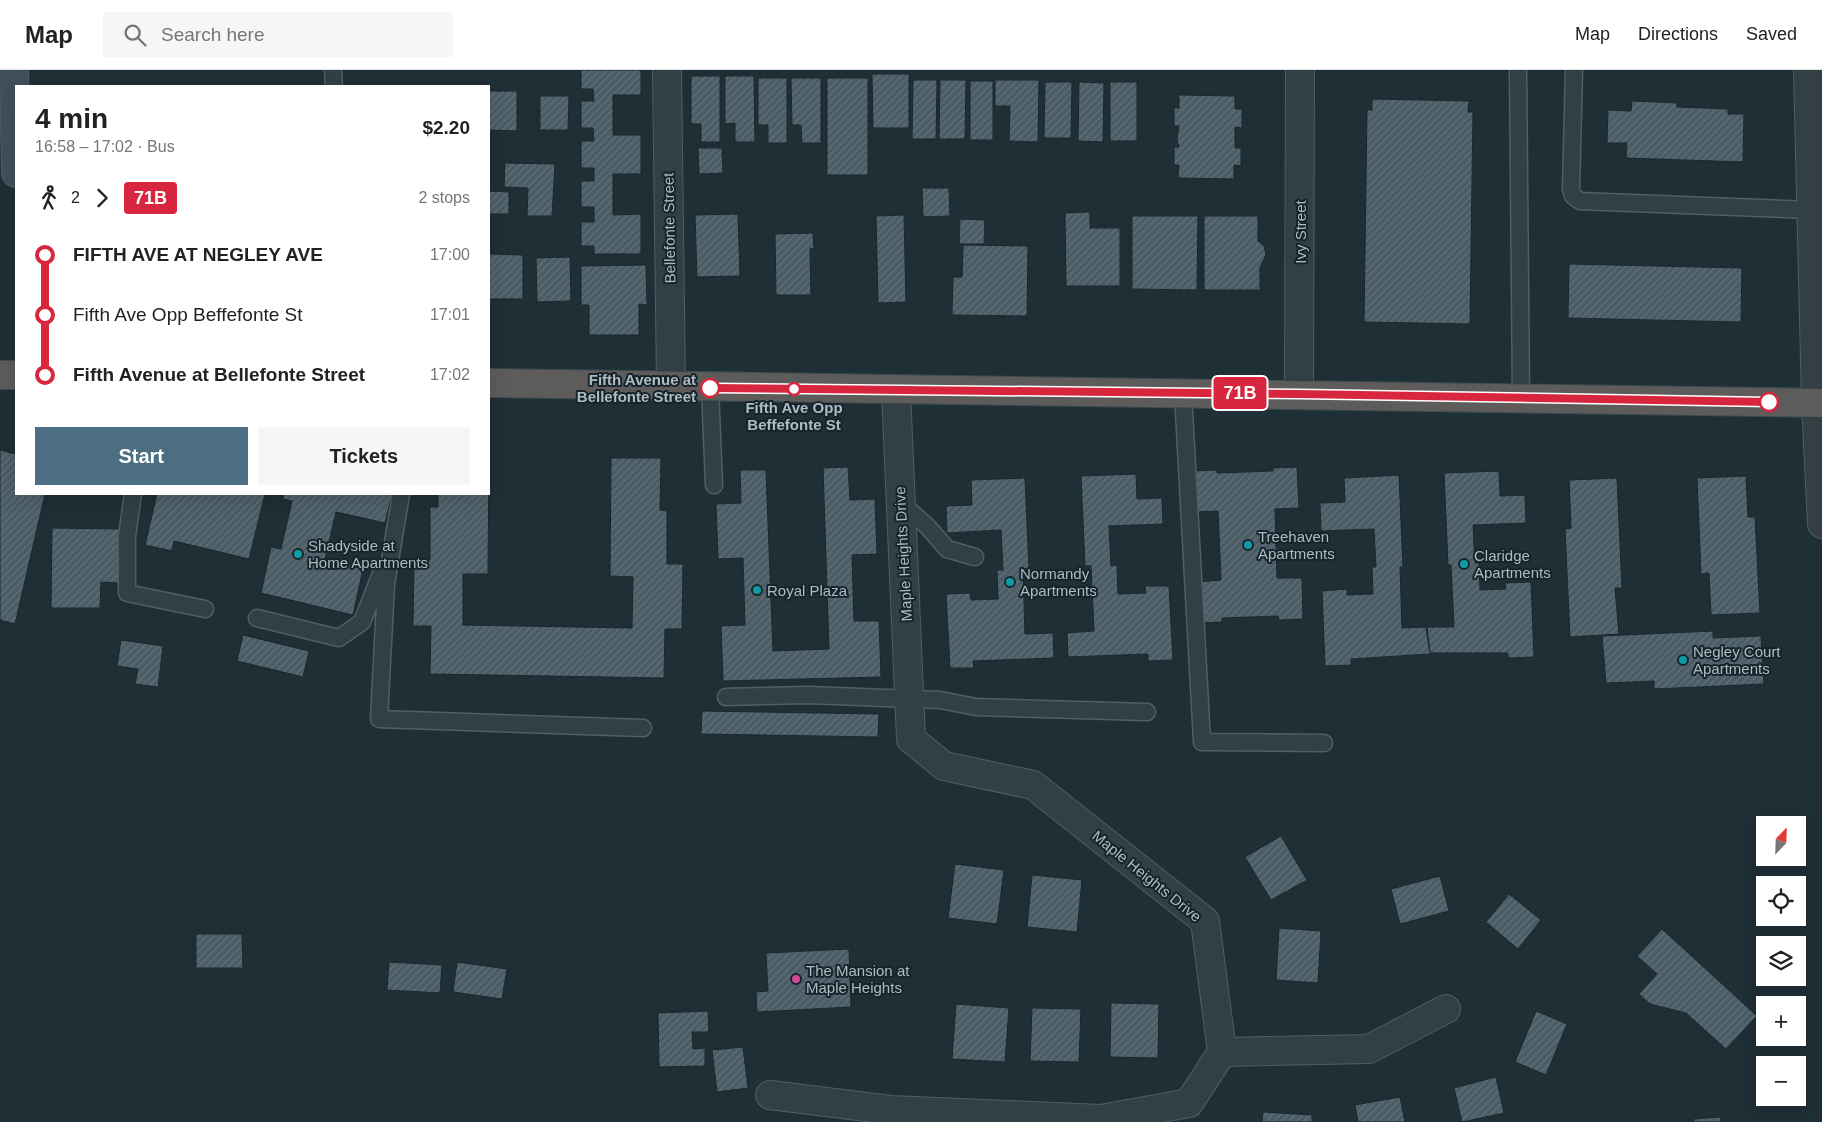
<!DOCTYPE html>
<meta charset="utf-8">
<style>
:root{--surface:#fff;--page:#f6f6f6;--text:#222;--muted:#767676;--line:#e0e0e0;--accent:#4b6e82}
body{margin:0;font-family:Arial,sans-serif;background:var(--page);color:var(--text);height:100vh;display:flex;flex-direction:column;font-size:19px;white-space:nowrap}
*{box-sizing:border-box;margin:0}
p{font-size:16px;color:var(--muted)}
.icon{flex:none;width:28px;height:28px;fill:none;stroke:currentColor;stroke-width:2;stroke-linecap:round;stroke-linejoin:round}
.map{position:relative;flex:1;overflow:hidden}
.panel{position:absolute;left:15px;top:15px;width:475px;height:410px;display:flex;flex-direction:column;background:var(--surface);border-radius:0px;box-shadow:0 5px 20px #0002}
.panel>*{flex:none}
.badge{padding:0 10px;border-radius:4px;font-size:18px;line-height:32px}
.needle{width:32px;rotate:23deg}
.buttons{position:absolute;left:1756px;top:746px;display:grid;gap:10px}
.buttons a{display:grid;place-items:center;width:50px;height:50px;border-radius:0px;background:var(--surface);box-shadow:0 5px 20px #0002;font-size:25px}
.map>.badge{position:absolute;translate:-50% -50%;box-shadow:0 0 0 2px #fff}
.legs{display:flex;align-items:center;gap:8px;height:55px;padding:0 20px;font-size:16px}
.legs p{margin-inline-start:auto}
.head{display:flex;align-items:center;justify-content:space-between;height:85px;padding:0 20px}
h1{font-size:28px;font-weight:800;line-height:38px}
.cta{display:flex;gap:10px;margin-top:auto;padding:10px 20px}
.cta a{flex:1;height:58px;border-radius:0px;background:var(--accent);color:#fff;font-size:20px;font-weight:800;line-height:58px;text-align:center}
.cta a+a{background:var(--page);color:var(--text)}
ul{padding:0 20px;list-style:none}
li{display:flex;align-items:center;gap:18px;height:60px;font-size:19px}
li i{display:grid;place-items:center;width:8px;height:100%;margin:0 6px;background:currentColor}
li i::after{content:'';width:12px;height:12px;margin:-6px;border:4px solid;border-radius:50%;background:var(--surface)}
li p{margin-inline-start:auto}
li:first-child i{background:linear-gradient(#0000 50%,currentColor 0)}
li:last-child i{background:linear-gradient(currentColor 50%,#0000 0)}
header{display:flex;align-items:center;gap:30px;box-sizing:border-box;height:70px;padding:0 25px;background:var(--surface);border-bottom:1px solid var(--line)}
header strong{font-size:24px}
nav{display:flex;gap:28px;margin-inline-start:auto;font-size:18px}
.search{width:350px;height:45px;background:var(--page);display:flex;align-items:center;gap:12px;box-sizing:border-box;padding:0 18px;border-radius:0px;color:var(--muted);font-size:19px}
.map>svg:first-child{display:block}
.building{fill:url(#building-hatch);stroke:#1a272d}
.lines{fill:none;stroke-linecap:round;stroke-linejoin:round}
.service-casing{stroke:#505e65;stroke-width:19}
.minor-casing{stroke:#505e65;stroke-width:30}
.tertiary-casing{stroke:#505e65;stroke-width:30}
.secondary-casing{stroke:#505e65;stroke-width:30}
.trunk-casing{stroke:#3d4b51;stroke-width:30}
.service{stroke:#324046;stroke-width:16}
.minor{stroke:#324046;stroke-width:28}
.tertiary{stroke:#324046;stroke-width:28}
.secondary{stroke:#405059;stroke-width:28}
.trunk{stroke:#5e5c5b;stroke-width:28}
.line-1-casing{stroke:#fff;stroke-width:11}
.line-1{stroke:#d7263d;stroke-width:8}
.stop-1-dot{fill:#fff;stroke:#d7263d;stroke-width:2.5}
.culture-dot{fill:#0f9aa8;stroke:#18242b;stroke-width:2}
.hotel-dot{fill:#d1479c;stroke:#18242b;stroke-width:2}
.labels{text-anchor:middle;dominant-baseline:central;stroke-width:4;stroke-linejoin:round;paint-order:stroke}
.street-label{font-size:15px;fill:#acbbc4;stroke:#18242b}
.stop-label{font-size:15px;font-weight:bold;fill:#acbbc4;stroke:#18242b;text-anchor:end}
.poi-label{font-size:15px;fill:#acbbc4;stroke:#18242b;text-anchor:start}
</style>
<header>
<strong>Map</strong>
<div class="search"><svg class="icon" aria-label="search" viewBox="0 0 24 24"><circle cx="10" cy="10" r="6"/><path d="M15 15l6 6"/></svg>Search here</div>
<nav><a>Map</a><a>Directions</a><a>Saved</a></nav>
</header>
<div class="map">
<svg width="1822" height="1052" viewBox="0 0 1822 1052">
<defs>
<pattern id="building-hatch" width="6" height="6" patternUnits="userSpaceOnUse" patternTransform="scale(1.25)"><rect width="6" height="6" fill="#4a5c65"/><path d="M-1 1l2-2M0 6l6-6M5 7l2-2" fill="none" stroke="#617179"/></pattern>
</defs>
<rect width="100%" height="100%" fill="#1f2f36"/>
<!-- building -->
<g class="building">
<path d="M581,0H641V25H613V65H641V104H613V145L641,144V184H594V176H581V152H594V137H581V111H594V98H581V71H594L593,58H581V31H594L593,19H581Z"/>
<path d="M872,4H909V58H873Z"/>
<path d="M691,6H720V72H701V54H691Z"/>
<path d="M725,6H754L755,72H735V53L725,54Z"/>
<path d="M758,8H787V73H768V55H758Z"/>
<path d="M791,8H821V73H802L801,55H792Z"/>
<rect x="827" y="8" width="41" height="97"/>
<path d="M913,10H937L936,69H912Z"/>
<path d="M940,10H966L965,69H939Z"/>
<path d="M995,10H1039L1038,72L1009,71L1010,36H995Z"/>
<rect x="970" y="11" width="23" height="59"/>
<path d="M1045,12H1072L1071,68H1044Z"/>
<path d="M1079,12L1104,13L1103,72L1078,71Z"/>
<rect x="1110" y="12" width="27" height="59"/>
<path d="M489,21H517V61L489,60Z"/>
<path d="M1179,25L1235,26V39H1242V58L1235,57V78H1241V96L1234,95V109L1178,108L1179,95H1174V77H1179L1177,70L1179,56H1174V38H1179Z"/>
<path d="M540,26H569L568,60H540Z"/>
<path d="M1372,29L1469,31L1468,42H1473L1470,254L1364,252L1367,40H1372Z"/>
<path d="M1632,31L1677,33V37L1728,39V44H1744L1743,92L1626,88L1627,73H1607L1608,40L1631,41Z"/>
<path d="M698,78H722L723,103L699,104Z"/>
<path d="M505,93L555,94L552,146H527L528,118L504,117Z"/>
<path d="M922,118H949L950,146L923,147Z"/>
<path d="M489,121L509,122V144H489Z"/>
<path d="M1090,142V158H1120V216H1066L1065,143Z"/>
<path d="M738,144L740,206L697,207L695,145Z"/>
<path d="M904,145L906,232L878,233L876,146Z"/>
<path d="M1132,146H1198L1197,220L1132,219Z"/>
<path d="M1204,146H1258V171L1264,176L1266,185L1260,197V220H1204Z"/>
<path d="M960,149L985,150L984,174H959Z"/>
<path d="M813,163L814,178L810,179L811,225H776L775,164Z"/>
<path d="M963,175L1028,176L1027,246L952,245L953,207H962Z"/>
<path d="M489,184L523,185V229H489Z"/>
<path d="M570,187L571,231L537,232L536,188Z"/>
<path d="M1569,194L1742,198L1741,252L1568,248Z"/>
<path d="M646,195L647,235L639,234V265H589V235H581V196Z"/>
<path d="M16,379V424H45L15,554L0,550V380L15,384Z"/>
<path d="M489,386L488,504H463V555L632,558L633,507L610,506L611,388H661L660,440L667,441V494H683L682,559H665L664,608L430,604L431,556H413L414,489L430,490V437H438V424H489Z"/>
<path d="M848,397L850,430L875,429L877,484L852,485L854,551H879L881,607L723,611L721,556L745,555L743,488L718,489L716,434L741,433L740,400H766L773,581L829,579L823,398Z"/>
<path d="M1297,397L1299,438L1275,439L1277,508H1302L1303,549L1279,550L1278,546L1222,548V552L1198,553L1197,512L1221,510L1218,441L1194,442L1193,401L1216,400L1217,403L1273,401V398Z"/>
<path d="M1499,401L1500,426L1525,425L1526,453L1473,455L1475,493H1479L1480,520L1506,519L1505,513L1531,512L1534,587L1508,588V583H1430L1427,557H1454L1451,495H1448L1444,403Z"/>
<path d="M1136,404L1137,429L1162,428L1163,454L1109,456L1111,496L1117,495L1118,524L1146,523L1145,516H1169L1173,590L1148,591V584L1068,587L1067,563L1094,561L1091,496H1085L1081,406Z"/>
<path d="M1399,405L1403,497H1400L1402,558L1426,557L1430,584L1351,589V595L1325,596L1322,521L1347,519V525L1373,524L1372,497H1376L1374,459L1321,461L1320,433L1345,432L1344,408Z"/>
<path d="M1746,406L1748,447H1755L1760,543L1711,545L1709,503L1701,504L1697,408Z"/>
<path d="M1025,408L1029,499H1023L1025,564L1053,563L1054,588L973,591L974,598H950L946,524L970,523L971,530L998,529L997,500H1003L1001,460L947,463L946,436L972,435L971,410Z"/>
<path d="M1617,408L1622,518H1615L1619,564L1570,567L1565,459L1571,458L1569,410Z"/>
<path d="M157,424H265L249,489L174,471L172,481L145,475Z"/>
<path d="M284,424H392L385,453L336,442L325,489L363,499L353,545L261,523L271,477L281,479L292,431L283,429Z"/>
<path d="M52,458L120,459V513L101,512L100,538H51Z"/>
<path d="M1713,561V568L1761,566L1764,614L1654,619V611L1606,613L1602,566Z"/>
<path d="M243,565L309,581L303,607L237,591Z"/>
<path d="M121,570L163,576L158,617L135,614L138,599L117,596Z"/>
<path d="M702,641L879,644L878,667L701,664Z"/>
<path d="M1281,766L1307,810L1271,830L1245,787Z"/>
<path d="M955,794L1004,800L997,854L948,848Z"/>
<path d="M1032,805L1082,810L1077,862L1027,857Z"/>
<path d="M1440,806L1449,841L1400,854L1391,819Z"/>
<path d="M1509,824L1541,850L1518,879L1486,852Z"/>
<path d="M1279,858L1321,861L1318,913L1276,910Z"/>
<path d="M1662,859L1757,946L1726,979L1686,943L1650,934L1639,924L1657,904L1637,886Z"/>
<path d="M196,864H242L243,898H196Z"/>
<path d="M849,879L851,937L757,942L756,922L768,921L766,883Z"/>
<path d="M389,892L442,895L440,923L387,920Z"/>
<path d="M457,892L507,899L502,929L453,922Z"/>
<path d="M1111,933L1159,934L1158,988L1110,987Z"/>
<path d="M956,934L1009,938L1005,992L952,989Z"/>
<path d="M1032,938L1081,939L1079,992L1030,991Z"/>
<path d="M708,941L709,962H692L693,979L705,978V996L659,997L658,943Z"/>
<path d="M1536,941L1567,954L1546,1005L1515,992Z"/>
<path d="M743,977L748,1018L717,1022L712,980Z"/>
<path d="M1496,1007L1504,1043L1462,1052L1454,1018Z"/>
<path d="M1400,1027L1405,1052H1358L1355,1035Z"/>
<path d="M1263,1042L1312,1045V1052H1262Z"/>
<path d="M1720,1047L1721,1052H1694V1049Z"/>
</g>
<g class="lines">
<!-- service casing -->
<g class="service-casing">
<g id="service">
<path d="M333,0L334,16"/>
<path d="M1518,0L1521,327"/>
<path d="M1574,0L1571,119L1573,126L1580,131L1812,140"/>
<path d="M710,318L714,415"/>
<path d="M1183,323L1202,672L1324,673"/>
<path d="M133,424L127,466V523L205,539"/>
<path d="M401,424L386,515L379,649L643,658"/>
<path d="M901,433L927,456L947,479L975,487"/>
<path d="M257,548L339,568L362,552L382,501"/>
<path d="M726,627L808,625L940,630L976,637L1147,642"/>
</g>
</g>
<!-- minor casing -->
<g class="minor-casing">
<g id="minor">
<path d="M667,0L671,316"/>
<path d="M1299,324L1300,0"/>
<path d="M1222,982L1369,979L1446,939"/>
<path d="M770,1025L890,1040L1101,1049L1189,1033L1222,982L1205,851L1033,715L944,696L911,669L896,321"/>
</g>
</g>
<!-- tertiary casing -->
<g class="tertiary-casing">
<path id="tertiary" d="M1808,0L1816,333L1822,454"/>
</g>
<!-- secondary casing -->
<g class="secondary-casing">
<path id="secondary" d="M14,0L16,103"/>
</g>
<!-- trunk casing -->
<g class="trunk-casing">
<g id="trunk">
<path d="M0,305H16"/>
<path d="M489,313L1822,333"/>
</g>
</g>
<!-- service -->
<use href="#service" class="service"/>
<!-- minor -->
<use href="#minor" class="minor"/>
<!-- tertiary -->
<use href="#tertiary" class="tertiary"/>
<!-- secondary -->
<use href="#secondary" class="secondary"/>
<!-- trunk -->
<use href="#trunk" class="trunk"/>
</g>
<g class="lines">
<!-- line-1 casing -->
<g class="line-1-casing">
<path id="line-1" d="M710,318L1299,324L1769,332"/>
</g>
<!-- line-1 -->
<use href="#line-1" class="line-1"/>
</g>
<!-- markers -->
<g class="stop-1-dot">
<circle cx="710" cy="318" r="9"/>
<circle cx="794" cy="319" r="6"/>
<circle cx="1769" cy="332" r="9"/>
</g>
<g class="culture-dot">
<circle cx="1248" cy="475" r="5"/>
<circle cx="298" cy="484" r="5"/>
<circle cx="1464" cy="494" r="5"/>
<circle cx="1010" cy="512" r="5"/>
<circle cx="757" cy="520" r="5"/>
<circle cx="1683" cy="590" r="5"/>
</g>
<circle class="hotel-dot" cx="796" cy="909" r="5"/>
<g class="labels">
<!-- street labels -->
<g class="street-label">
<text transform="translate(669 158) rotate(-91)">Bellefonte Street</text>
<text transform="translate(1300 162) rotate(-90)">Ivy Street</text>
<text transform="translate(903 484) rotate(-93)">Maple Heights Drive</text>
<text transform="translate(1147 806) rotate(39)">Maple Heights Drive</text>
</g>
<!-- stop labels -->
<g class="stop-label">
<text x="696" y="309">Fifth Avenue at<tspan x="696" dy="17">Bellefonte Street</tspan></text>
<text x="794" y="337" text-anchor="middle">Fifth Ave Opp<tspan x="794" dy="17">Beffefonte St</tspan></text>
</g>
<!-- poi labels -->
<g class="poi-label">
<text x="1258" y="466">Treehaven<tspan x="1258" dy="17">Apartments</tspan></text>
<text x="308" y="475">Shadyside at<tspan x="308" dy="17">Home Apartments</tspan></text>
<text x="1474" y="485">Claridge<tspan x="1474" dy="17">Apartments</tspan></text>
<text x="1020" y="503">Normandy<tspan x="1020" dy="17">Apartments</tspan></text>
<text x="767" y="520">Royal Plaza</text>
<text x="1693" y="581">Negley Court<tspan x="1693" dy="17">Apartments</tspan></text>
<text x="806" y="900">The Mansion at<tspan x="806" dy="17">Maple Heights</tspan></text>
</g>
</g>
</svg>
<div class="buttons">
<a><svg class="needle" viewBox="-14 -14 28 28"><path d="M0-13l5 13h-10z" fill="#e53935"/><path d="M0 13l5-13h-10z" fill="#767676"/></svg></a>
<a><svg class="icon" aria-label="locate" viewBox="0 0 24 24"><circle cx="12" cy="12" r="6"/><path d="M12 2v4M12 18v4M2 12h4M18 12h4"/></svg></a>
<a><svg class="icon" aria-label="layers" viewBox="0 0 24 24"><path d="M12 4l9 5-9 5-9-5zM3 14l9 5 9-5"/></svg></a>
<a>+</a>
<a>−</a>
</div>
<b class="badge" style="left:1240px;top:323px;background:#d7263d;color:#fff">71B</b>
<section class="panel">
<div class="head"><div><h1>4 min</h1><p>16:58 – 17:02 · Bus</p></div><b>$2.20</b></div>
<div class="legs"><svg class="icon" aria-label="walk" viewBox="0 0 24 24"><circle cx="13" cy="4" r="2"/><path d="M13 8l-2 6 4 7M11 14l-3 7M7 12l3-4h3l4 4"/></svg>2<svg class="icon" aria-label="forward" viewBox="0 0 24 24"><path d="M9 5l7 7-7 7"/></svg><b class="badge" style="background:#d7263d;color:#fff">71B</b><p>2 stops</p></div>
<ul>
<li><i style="color:#d7263d"></i><b>FIFTH AVE AT NEGLEY AVE</b><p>17:00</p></li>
<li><i style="color:#d7263d"></i><span>Fifth Ave Opp Beffefonte St</span><p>17:01</p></li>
<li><i style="color:#d7263d"></i><b>Fifth Avenue at Bellefonte Street</b><p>17:02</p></li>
</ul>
<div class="cta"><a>Start</a><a>Tickets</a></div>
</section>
</div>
